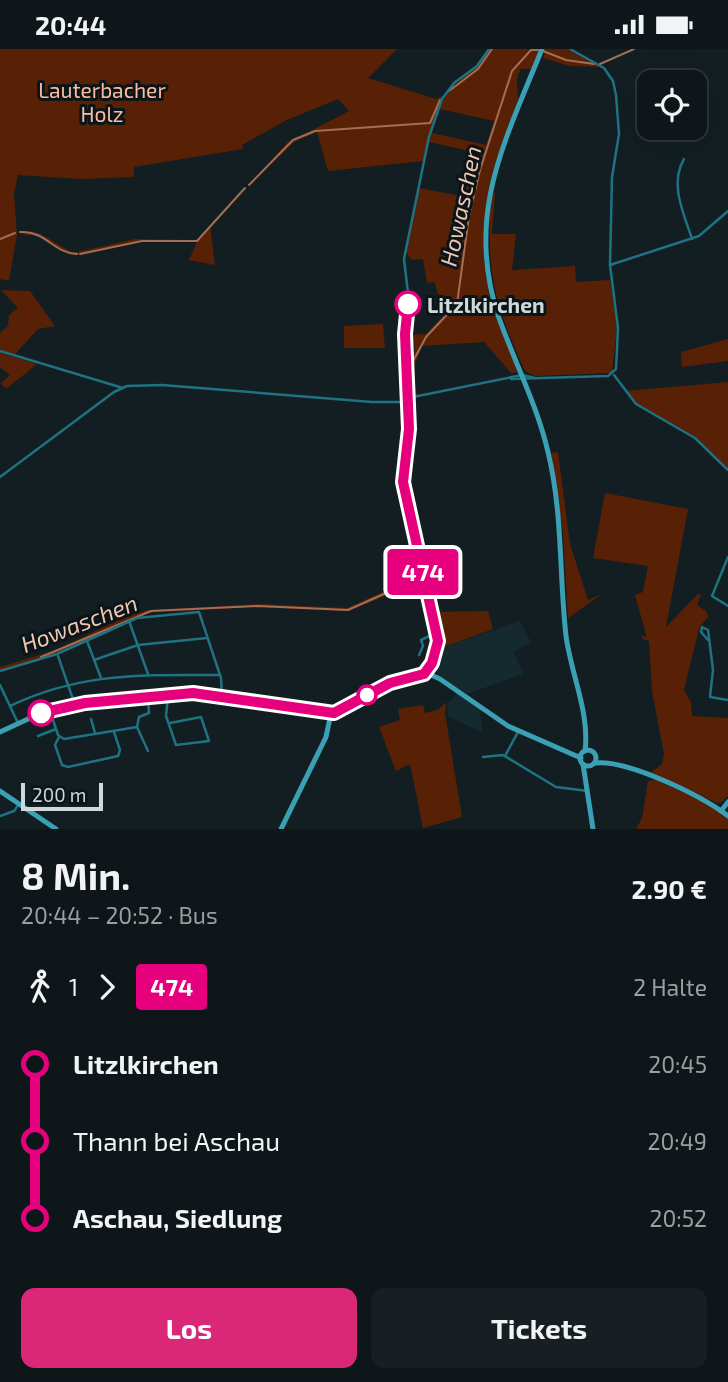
<!DOCTYPE html>
<html lang="de">
<meta charset="utf-8">
<style>
:root{--surface:#0e1619;--page:#171f22;--text:#f1f3f6;--muted:#9b9fa2;--line:#2e3538;--accent:#db2777}
body{margin:0;font-family:"Exo 2",sans-serif;background:var(--page);color:var(--text);height:100vh;display:flex;flex-direction:column;font-size:26px;white-space:nowrap}
*{box-sizing:border-box;margin:0}
p{font-size:23px;color:var(--muted)}
.icon{flex:none;width:38px;height:38px;fill:none;stroke:currentColor;stroke-width:2;stroke-linecap:round;stroke-linejoin:round}
.map{position:relative;height:780px;overflow:hidden}
.drawer{display:flex;flex-direction:column;background:var(--surface);flex:1}
.drawer>*{flex:none}
.badge{padding:0 14px;border-radius:5px;font-size:24px;line-height:46px}
.tools{position:absolute;left:637px;top:21px;display:grid;gap:14px}
.tools a{display:grid;place-items:center;width:70px;height:70px;border-radius:14px;background:var(--surface);box-shadow:0 7px 28px #0002,0 0 0 2px var(--line);font-size:35px}
.scale{position:absolute;left:21px;bottom:18px;width:82px;box-sizing:border-box;padding-left:7px;border:4px solid #d0d8da;border-top:0;font-size:19px;line-height:24px;white-space:nowrap;color:#d0d8da;-webkit-text-stroke:5px #091518;paint-order:stroke}
.map>.badge{position:absolute;translate:-50% -50%;box-shadow:0 0 0 4px #fff}
.legs{display:flex;align-items:center;gap:10px;height:77px;padding:0 21px;font-size:23px}
.legs p{margin-inline-start:auto}
.head{display:flex;align-items:center;justify-content:space-between;height:119px;padding:0 21px}
h1{font-size:38px;font-weight:700;line-height:52px}
.primary-button{display:flex;gap:14px;margin-top:auto;padding:14px 21px}
.primary-button a{flex:1;height:80px;border-radius:14px;background:var(--accent);color:#fff;font-size:28px;font-weight:700;line-height:80px;text-align:center}
.primary-button a+a{background:var(--page);color:var(--text)}
ul{padding:0 21px;list-style:none}
li{display:flex;align-items:center;gap:24px;height:77px;font-size:26px}
li i{display:grid;place-items:center;width:10px;height:100%;margin:0 9px;background:currentColor}
li i::after{content:'';width:18px;height:18px;margin:-9px;border:5px solid;border-radius:50%;background:var(--surface)}
li p{margin-inline-start:auto}
li:first-child i{background:linear-gradient(#0000 50%,currentColor 0)}
li:last-child i{background:linear-gradient(currentColor 50%,#0000 0)}
.status{display:flex;justify-content:space-between;align-items:center;height:49px;padding:0 35px;background:var(--surface);direction:ltr}
.status svg{height:19px;fill:currentColor}
.map>svg:first-child{display:block}
.built{fill:#152a2e}
.green{fill:#582106}
.lines{fill:none;stroke-linecap:round;stroke-linejoin:round}
.stream{stroke:#a26e56;stroke-width:2}
.street{stroke:#1f7282;stroke-width:2.5}
.secondary{stroke:#3ba0b4;stroke-width:5}
.line-1-casing{stroke:#fff;stroke-width:16}
.line-1{stroke:#e6007e;stroke-width:10}
.stop-1-dot{fill:#fff;stroke:#e6007e;stroke-width:3.5}
.labels{text-anchor:middle;dominant-baseline:central;stroke-width:6;stroke-linejoin:round;paint-order:stroke}
.park-label{font-size:21px;fill:#feba9e;stroke:#091518}
.stop-label{font-size:21px;font-weight:bold;fill:#d0d8da;stroke:#091518;text-anchor:start}
.water-label{font-size:23px;font-style:italic;fill:#f2c4b1;stroke:#091518}
</style>
<div class="status"><b>20:44</b><svg viewBox="0 0 49 12"><path d="M0 12V9h3v3zM5 12V6h3v6zM10 12V3h3v9zM15 12V0h3v12zM26 1h20v11H26zM47 4h2v5h-2z"/></svg></div>
<div class="map">
<svg width="728" height="780" viewBox="0 0 728 780">
<rect width="100%" height="100%" fill="#121e21"/>
<!-- built -->
<g class="built">
<path d="M520,572L531,593L514,603L523,625L467,645L437,624L434,614L438,600Z"/>
<path d="M457,644L480,661L483,684L448,667L447,656Z"/>
</g>
<!-- green -->
<g class="green">
<path d="M0,0H397L368,29L436,50L442,47L423,112L328,122L317,83L294,93L247,138L287,94L349,62L338,50L287,71L242,96L243,100L134,118V128L80,130L18,126L14,145L17,186L9,232L0,230Z"/>
<path d="M490,0H540L532,20H521C512,36 521,43 517,54C491,117 473,180 490,247C497,273 513,297 517,323L511,324L484,293L422,297L413,321L417,347L413,348L410,361L407,307L415,303L414,293H406V286L426,285L453,257H443L434,233L427,234L423,210L412,211L406,203L419,139L462,147L474,103L429,93L432,84L486,96L494,72L440,60C448,33 477,24 490,0Z"/>
<path d="M546,0H567L601,18L569,17L543,9Z"/>
<path d="M246,136L226,162L210,176L215,216L189,211L197,193H138L74,206L57,199L41,187L18,185L39,184L73,204L135,190L197,191Z"/>
<path d="M491,144H495L492,185H516L512,221L575,217L576,233L610,231L617,279L612,324L535,327L525,322C493,252 486,221 491,144Z"/>
<path d="M1,241L30,242L55,277L38,280L14,306L0,300V284L8,277L9,266L18,259Z"/>
<path d="M383,275L385,299H344V277Z"/>
<path d="M728,290V312L682,318L681,303Z"/>
<path d="M0,303L4,305L37,315L6,340L1,334L10,326L0,318Z"/>
<path d="M728,333V419L696,388L639,356L625,342Z"/>
<path d="M404,355L408,381L402,435L422,528L413,536L348,562L257,558L154,563L129,570L57,605L0,621V618L56,601L129,566L149,561L259,555L347,559L412,530L417,519L399,435Z"/>
<path d="M558,403L570,495L588,551L602,545L568,569L563,485L551,404Z"/>
<path d="M605,444L688,460L666,578L698,545L701,546L697,556L707,563L708,568L699,579L684,641L691,653L692,667L728,669V747L722,753L717,754L651,723L662,715L664,705L652,643L649,592L643,590L642,586L647,589L635,546L643,543L648,517L593,509Z"/>
<path d="M488,562L493,580L438,600L433,563Z"/>
<path d="M446,653L445,664L462,768L423,779L410,715L396,722L379,678L400,671L398,660L423,656L425,664L438,661Z"/>
<path d="M656,731L705,753L728,770V780H636L642,769L648,732Z"/>
</g>
<g class="lines">
<!-- stream -->
<g class="stream">
<path d="M543,2L566,11L594,15"/>
<path d="M600,15L634,0"/>
<path d="M449,42L478,20L492,0"/>
<path d="M249,136L293,91L315,82L430,74L440,51"/>
<path d="M20,183C47,182 53,204 77,205"/>
<path d="M0,190L15,184"/>
<path d="M80,205L142,192H197L245,139"/>
<path d="M41,608L151,562L258,557L348,561L415,531L418,519L400,435L404,363L412,353V314L426,288L457,255L469,167L480,121L512,22L531,1H538"/>
</g>
<!-- street -->
<g class="street">
<path d="M684,110C669,135 684,165 692,190"/>
<path d="M610,216L699,187L728,162"/>
<path d="M0,302L123,339"/>
<path d="M614,326L636,355L695,389L728,421"/>
<path d="M511,330L608,327L616,320L618,279L610,216L612,128L619,85L616,46L613,32L604,19L570,0"/>
<path d="M408,349L522,326L535,329"/>
<path d="M0,428L114,343L127,337L162,336L372,353H407"/>
<path d="M728,508L712,547L728,557"/>
<path d="M129,572L148,625"/>
<path d="M708,591L701,583L702,578L708,581L713,621L710,648L728,651"/>
<path d="M87,592L101,629"/>
<path d="M419,606L423,597L421,591L436,584"/>
<path d="M58,607L75,656"/>
<path d="M94,611L138,596L207,589"/>
<path d="M0,622L57,605L137,569L199,563L221,629L222,647"/>
<path d="M424,625L432,614L438,592L403,433L409,374L405,285L408,244L404,210L429,88L442,50L454,34L477,17L489,0"/>
<path d="M0,636L18,674"/>
<path d="M168,647L166,667L176,696L209,692L201,668L170,674"/>
<path d="M10,657C81,623 144,626 220,626"/>
<path d="M50,662L58,686L64,690L137,678"/>
<path d="M91,670L95,684"/>
<path d="M38,687L56,680"/>
<path d="M59,688L55,696L62,716L68,718L118,707L120,701L114,683"/>
<path d="M148,702L137,678L139,668L149,664L148,650"/>
<path d="M505,707L518,683"/>
<path d="M483,708L503,706L556,738L588,742"/>
<path d="M0,767L14,762L19,755"/>
</g>
<!-- secondary -->
<g class="secondary">
<path d="M542,0C505,92 464,167 499,269C515,314 537,356 548,403C563,465 559,525 566,587C571,625 590,664 585,702"/>
<path d="M0,683L41,664L80,655L193,644L331,664L344,660L383,637L414,626L429,625L440,630L508,677L581,709"/>
<circle cx="588" cy="709" r="8"/>
<path d="M595,714C627,710 702,747 728,767"/>
<path d="M583,715L593,780"/>
<path d="M0,742L56,780"/>
<path d="M721,762L728,753"/>
<path d="M281,780L326,688L331,664"/>
</g>
</g>
<g class="lines">
<!-- line-1 casing -->
<g class="line-1-casing">
<path id="line-1" d="M41,664L85,654L193,644L334,664L390,634L424,625L432,614L438,592L403,433L409,380L405,285L408,255"/>
</g>
<!-- line-1 -->
<use href="#line-1" class="line-1"/>
</g>
<!-- markers -->
<g class="stop-1-dot">
<circle cx="408" cy="255" r="12"/>
<circle cx="367" cy="646" r="9"/>
<circle cx="41" cy="664" r="12"/>
</g>
<g class="labels">
<!-- park labels -->
<g class="park-label">
<text x="102" y="40">Lauterbacher<tspan x="102" dy="24">Holz</tspan></text>
</g>
<!-- stop labels -->
<g class="stop-label">
<text x="427" y="255">Litzlkirchen</text>
</g>
<!-- water labels -->
<g class="water-label">
<text transform="translate(460 157) rotate(-78)">Howaschen</text>
<text transform="translate(79 574) rotate(-21)">Howaschen</text>
</g>
</g>
</svg>
<div class="tools">
<a><svg class="icon" aria-label="locate" viewBox="0 0 24 24"><circle cx="12" cy="12" r="6"/><path d="M12 2v4M12 18v4M2 12h4M18 12h4"/></svg></a>
</div>
<div class="scale">200 m</div>
<b class="badge" style="left:423px;top:523px;background:#e6007e;color:#fff">474</b>
</div>
<section class="drawer">
<div class="head"><div><h1>8 Min.</h1><p>20:44 – 20:52 · Bus</p></div><b>2.90 €</b></div>
<div class="legs"><svg class="icon" aria-label="walk" viewBox="0 0 24 24"><circle cx="13" cy="4" r="2"/><path d="M13 8l-2 6 4 7M11 14l-3 7M7 12l3-4h3l4 4"/></svg>1<svg class="icon" aria-label="forward" viewBox="0 0 24 24"><path d="M9 5l7 7-7 7"/></svg><b class="badge" style="background:#e6007e;color:#fff">474</b><p>2 Halte</p></div>
<ul>
<li><i style="color:#e6007e"></i><b>Litzlkirchen</b><p>20:45</p></li>
<li><i style="color:#e6007e"></i><span>Thann bei Aschau</span><p>20:49</p></li>
<li><i style="color:#e6007e"></i><b>Aschau, Siedlung</b><p>20:52</p></li>
</ul>
<div class="primary-button"><a>Los</a><a>Tickets</a></div>
</section>
